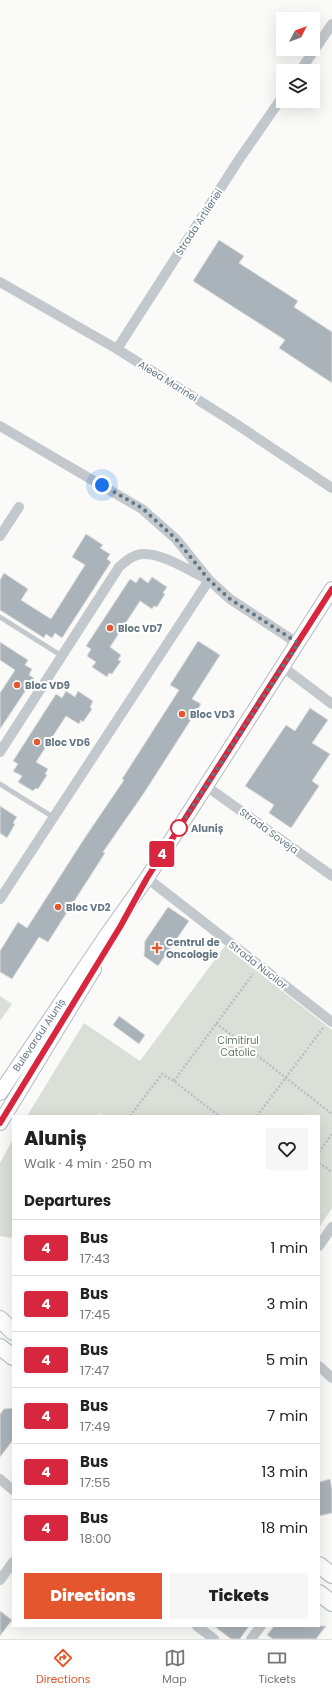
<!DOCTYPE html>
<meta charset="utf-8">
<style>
:root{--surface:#fff;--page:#f6f6f6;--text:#222;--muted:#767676;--line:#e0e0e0;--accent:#e4572e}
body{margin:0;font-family:Poppins,sans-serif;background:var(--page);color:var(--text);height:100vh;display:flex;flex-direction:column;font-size:15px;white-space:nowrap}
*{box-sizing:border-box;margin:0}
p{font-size:13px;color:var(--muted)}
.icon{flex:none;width:22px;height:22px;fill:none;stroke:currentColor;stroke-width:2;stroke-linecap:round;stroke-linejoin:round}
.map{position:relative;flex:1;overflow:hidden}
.sheet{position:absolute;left:12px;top:1115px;width:308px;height:512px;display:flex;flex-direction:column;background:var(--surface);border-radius:0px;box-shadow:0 4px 16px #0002}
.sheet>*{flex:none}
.badge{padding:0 8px;border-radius:3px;font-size:14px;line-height:26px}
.needle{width:26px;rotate:48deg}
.fabs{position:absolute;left:276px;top:12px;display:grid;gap:8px}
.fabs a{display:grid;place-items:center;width:44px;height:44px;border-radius:0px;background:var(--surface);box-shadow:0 4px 16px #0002;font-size:20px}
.you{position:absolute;width:20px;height:20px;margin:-10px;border:3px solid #fff;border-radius:50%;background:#1a73e8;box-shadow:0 0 0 6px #1a73e833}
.map>.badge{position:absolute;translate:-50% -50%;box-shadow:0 0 0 2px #fff}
h2{padding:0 12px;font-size:15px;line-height:36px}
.round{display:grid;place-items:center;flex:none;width:42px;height:42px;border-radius:0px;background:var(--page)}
.headline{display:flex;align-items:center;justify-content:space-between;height:68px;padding:0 12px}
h1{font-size:19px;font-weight:800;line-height:30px}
.cta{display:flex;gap:8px;margin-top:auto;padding:8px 12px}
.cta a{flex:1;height:46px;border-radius:0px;background:var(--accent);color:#fff;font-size:16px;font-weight:800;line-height:46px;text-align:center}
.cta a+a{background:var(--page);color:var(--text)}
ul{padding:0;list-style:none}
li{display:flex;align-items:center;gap:12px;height:56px;padding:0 12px;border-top:1px solid var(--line)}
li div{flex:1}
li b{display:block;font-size:15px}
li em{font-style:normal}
li .badge{min-width:44px;font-weight:700;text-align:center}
.tab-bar{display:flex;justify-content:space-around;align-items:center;height:56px;border-top:1px solid var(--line);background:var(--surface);font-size:11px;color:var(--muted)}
.tab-bar a{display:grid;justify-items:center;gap:2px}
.tab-bar .on{color:var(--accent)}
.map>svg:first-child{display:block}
.green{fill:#dadfd7}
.building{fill:#aab3b9;stroke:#dcdcda}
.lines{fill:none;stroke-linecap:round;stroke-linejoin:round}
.secondary-casing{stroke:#b3babf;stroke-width:16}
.primary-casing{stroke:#b5babe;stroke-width:18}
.path{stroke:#bbbfc2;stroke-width:2.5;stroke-dasharray:2 2;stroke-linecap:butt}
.lane{stroke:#c3c8cc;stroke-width:5}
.street{stroke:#c3c8cc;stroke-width:10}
.secondary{stroke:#fff;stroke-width:14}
.primary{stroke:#fff;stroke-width:16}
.line-casing{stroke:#fff;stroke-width:9}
.line{stroke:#d7263d;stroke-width:6}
.walk{stroke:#657683;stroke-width:4;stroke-dasharray:0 7.2}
.poi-dot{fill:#e4572e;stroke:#fff;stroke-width:1.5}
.stop-dot{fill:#fff;stroke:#d7263d;stroke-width:2}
.labels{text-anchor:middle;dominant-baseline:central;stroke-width:4;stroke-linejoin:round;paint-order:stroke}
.street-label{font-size:10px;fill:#657683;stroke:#fff}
.poi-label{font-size:10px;font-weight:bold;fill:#657683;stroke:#fff;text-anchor:start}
.stop-label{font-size:10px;font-weight:bold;fill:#657683;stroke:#fff;text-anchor:start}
.park-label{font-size:10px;fill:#687a64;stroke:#fff}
</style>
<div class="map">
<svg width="332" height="1639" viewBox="0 0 332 1639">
<rect width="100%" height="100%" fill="#fafaf8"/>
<!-- green -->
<g class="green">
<path d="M225,946L332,1030V1208L319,1228V1116H99L105,1108L98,1116H27L84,1023L140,1061Z"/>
<path d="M0,996L12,1004L0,1021Z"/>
<path d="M13,1139V1234L11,1238L0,1236V1163Z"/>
</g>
<!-- building -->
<g class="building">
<path d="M219,240L244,256L239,263L298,301L294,307L332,332V383L279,348L285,340L193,281Z"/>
<path d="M86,534L103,545L100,548L110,554L107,559L111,562L62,638L55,633L52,638L46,634L44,638L0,610V580L4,573L28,589L21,600L51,619L85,565L72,557Z"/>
<path d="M140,577L148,583L152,577L167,587L163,593L165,594L157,607L154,606L152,609L140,601L110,647L121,655L118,660L121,661L112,674L109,673L107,677L92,667L96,662L87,656L91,649L86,646L130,579L136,583Z"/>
<path d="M198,641L220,655L192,699L201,704L144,793L103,852L105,853L48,942L39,937L12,979L0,972V951L18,922L27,928L84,839L124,780L122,779L179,690L170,685Z"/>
<path d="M0,642L28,660L25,665L32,669L29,675L34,678L0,729V693L15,670L0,660Z"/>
<path d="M66,691L75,697L78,691L93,701L90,707L92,709L83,722L81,720L79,724L66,716L36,762L48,769L45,774L47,775L38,789L36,788L33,791L18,782L22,776L13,771L18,764L13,761L56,694L62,698Z"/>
<path d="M310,708L328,720L312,743L330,754L312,781L319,786L291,828L269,813L274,805L245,786L286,725L295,731Z"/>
<path d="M0,806L17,817L13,823L15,824L7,838L0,833Z"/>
<path d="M168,907L189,921L158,966L144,956L145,941Z"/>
<path d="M119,1016L145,1035L139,1044L113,1025Z"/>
<path d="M13,1408V1440L0,1457V1414L4,1409Z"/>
<path d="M330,1479L332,1489V1513L319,1516V1482Z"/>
<path d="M0,1611L12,1620L0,1636Z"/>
<path d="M214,1626H249L240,1639H231Z"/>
<path d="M274,1626H326L316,1639H273L267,1635Z"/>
</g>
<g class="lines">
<!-- secondary casing -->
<g class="secondary-casing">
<g id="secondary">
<path d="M0,1093L106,936L147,878L332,589"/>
<path d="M0,1123L94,969"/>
</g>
</g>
<!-- primary casing -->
<g class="primary-casing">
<g id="primary">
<path d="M0,1319L13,1332"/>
<path d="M0,1347L13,1357"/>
<path d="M319,1565L332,1575"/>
<path d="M319,1593L332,1603"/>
</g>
</g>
<!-- path -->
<g class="path">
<path d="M216,1023L332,1114"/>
<path d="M174,1081L253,974"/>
<path d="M130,1116L162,1074L174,1081L219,1116"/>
<path d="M257,1116L323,1028"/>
<path d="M319,1152L332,1134"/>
<path d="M319,1163L332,1172"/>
</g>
<!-- lane -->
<g class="lane">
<path d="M0,617L62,656"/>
<path d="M0,784L53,817"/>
</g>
<!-- street -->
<g class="street">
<path d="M300,71L332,24"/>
<path d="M0,282L117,349L230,420L332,488"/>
<path d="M117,349L238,161L283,96"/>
<path d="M0,426L142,509L176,539L209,580L230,599L297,643"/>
<path d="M0,536L19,507"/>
<path d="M283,667L332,704"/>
<path d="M0,752L119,567C126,561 134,554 143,554C162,553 190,571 207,579"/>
<path d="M206,786L332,876"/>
<path d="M147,878L332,1022"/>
<path d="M0,899L209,580"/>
<path d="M319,1246L332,1227"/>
<path d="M319,1366L332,1378"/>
<path d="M0,1479L13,1490"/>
<path d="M0,1580L13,1562"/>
<path d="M197,1626L214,1639"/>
<path d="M251,1639L261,1626"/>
</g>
<!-- secondary -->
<use href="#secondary" class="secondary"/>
<!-- primary -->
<use href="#primary" class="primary"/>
</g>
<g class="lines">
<!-- line casing -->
<g class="line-casing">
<path id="line" d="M0,1123L120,927L147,878L332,589"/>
</g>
<!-- line -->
<use href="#line" class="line"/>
<!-- walk -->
<path class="walk" d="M102,485L142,508L176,539L209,580L230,599L298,643L179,828"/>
</g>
<!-- markers -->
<g class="poi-dot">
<circle cx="110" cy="628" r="4"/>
<circle cx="17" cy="685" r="4"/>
<circle cx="182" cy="714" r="4"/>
<circle cx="37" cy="742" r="4"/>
<circle cx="58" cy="907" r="4"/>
<path d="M155 942h4v4h4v4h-4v4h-4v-4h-4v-4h4z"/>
</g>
<circle class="stop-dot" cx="179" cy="828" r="8"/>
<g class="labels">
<!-- street labels -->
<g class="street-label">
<text transform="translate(199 222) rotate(-57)">Strada Artileriei</text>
<text transform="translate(168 381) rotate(32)">Aleea Marinei</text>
<text transform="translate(269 831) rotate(36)">Strada Soveja</text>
<text transform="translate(258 965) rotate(38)">Strada Nucilor</text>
<text transform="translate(39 1035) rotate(-56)">Bulevardul Aluniș</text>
</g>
<!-- poi labels -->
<g class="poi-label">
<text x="118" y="628">Bloc VD7</text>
<text x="25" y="685">Bloc VD9</text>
<text x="190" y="714">Bloc VD3</text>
<text x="45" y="742">Bloc VD6</text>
<text x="66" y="907">Bloc VD2</text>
<text x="166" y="942">Centrul de<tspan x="166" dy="12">Oncologie</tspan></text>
</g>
<!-- stop labels -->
<g class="stop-label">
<text x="191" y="828">Aluniș</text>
</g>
<!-- park labels -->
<g class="park-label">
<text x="238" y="1040">Cimitirul<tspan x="238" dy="12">Catolic</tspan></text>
</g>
</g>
</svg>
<div class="fabs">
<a><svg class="needle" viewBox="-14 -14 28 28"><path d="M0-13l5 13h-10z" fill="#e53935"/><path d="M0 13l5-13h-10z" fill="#767676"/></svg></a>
<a><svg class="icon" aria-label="layers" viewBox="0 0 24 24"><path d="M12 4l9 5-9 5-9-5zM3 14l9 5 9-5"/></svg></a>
</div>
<div class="you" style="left:102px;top:485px"></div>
<b class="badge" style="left:162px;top:854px;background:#d7263d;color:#fff">4</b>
<section class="sheet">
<div class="headline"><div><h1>Aluniș</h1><p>Walk · 4 min · 250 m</p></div><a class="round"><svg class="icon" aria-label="heart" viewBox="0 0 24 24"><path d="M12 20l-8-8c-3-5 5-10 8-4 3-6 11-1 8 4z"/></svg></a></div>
<h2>Departures</h2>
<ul>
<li><span class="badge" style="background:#d7263d;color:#fff">4</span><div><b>Bus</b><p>17:43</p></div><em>1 min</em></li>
<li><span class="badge" style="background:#d7263d;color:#fff">4</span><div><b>Bus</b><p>17:45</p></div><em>3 min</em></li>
<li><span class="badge" style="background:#d7263d;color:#fff">4</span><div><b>Bus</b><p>17:47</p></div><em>5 min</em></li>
<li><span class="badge" style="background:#d7263d;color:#fff">4</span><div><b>Bus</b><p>17:49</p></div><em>7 min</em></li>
<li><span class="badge" style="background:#d7263d;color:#fff">4</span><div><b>Bus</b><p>17:55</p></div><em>13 min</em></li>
<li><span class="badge" style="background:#d7263d;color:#fff">4</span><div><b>Bus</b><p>18:00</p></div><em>18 min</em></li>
</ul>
<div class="cta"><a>Directions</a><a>Tickets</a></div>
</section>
</div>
<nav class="tab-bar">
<a class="on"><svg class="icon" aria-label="directions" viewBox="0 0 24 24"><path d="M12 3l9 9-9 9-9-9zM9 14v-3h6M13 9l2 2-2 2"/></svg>Directions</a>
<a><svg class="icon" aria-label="map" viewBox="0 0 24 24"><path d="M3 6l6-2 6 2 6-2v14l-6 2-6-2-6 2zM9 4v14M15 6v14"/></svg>Map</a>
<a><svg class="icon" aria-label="tickets" viewBox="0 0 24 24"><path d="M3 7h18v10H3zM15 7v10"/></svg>Tickets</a>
</nav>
